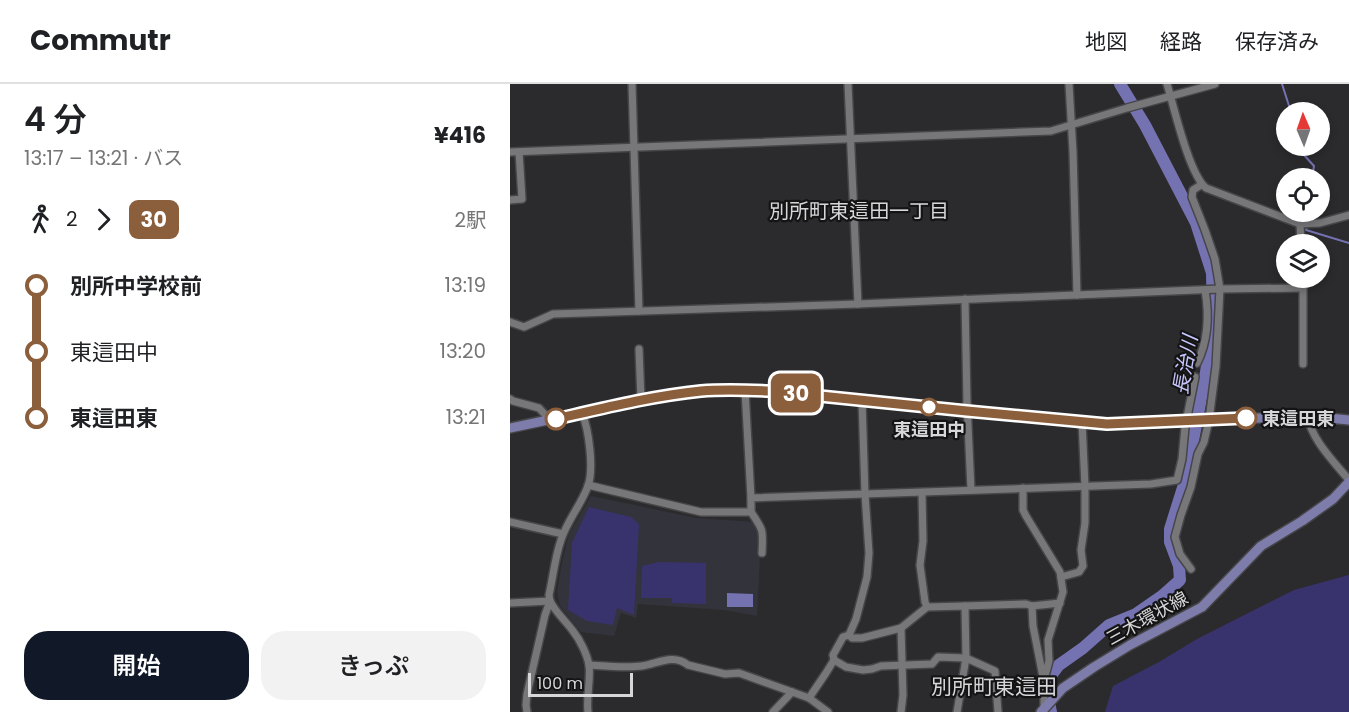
<!DOCTYPE html>
<html lang="ja">
<meta charset="utf-8">
<style>
:root{--surface:#fff;--page:#f2f2f2;--text:#202124;--muted:#757577;--line:#e0e0e0;--accent:#111827}
body{margin:0;font-family:Poppins,"Noto Sans JP",sans-serif;background:var(--page);color:var(--text);height:100vh;display:flex;flex-direction:column;font-size:22px;white-space:nowrap}
*{box-sizing:border-box;margin:0}
p{font-size:20px;color:var(--muted)}
.icon{flex:none;width:33px;height:33px;fill:none;stroke:currentColor;stroke-width:2;stroke-linecap:round;stroke-linejoin:round}
.map{position:relative;flex:1;overflow:hidden}
.details{display:flex;flex-direction:column;background:var(--surface);width:510px}
.details>*{flex:none}
.badge{padding:0 12px;border-radius:9px;font-size:21px;line-height:39px}
.needle{width:39px;rotate:358deg}
.controls{position:absolute;left:766px;top:18px;display:grid;gap:12px}
.controls a{display:grid;place-items:center;width:54px;height:54px;border-radius:50%;background:var(--surface);box-shadow:0 3px 9px #0003;font-size:30px}
.scale{position:absolute;left:18px;bottom:15px;width:105px;box-sizing:border-box;padding-left:6px;border:3px solid #d7d7d9;border-top:0;font-size:16px;line-height:21px;white-space:nowrap;color:#d7d7d9;-webkit-text-stroke:4px #141415;paint-order:stroke}
.map>.badge{position:absolute;translate:-50% -50%;box-shadow:0 0 0 3px #fff}
.legs{display:flex;align-items:center;gap:9px;height:66px;padding:0 24px;font-size:20px}
.legs p{margin-inline-start:auto}
.headline{display:flex;align-items:center;justify-content:space-between;height:102px;padding:0 24px}
h1{font-size:33px;font-weight:600;line-height:45px}
.button{display:flex;gap:12px;margin-top:auto;padding:12px 24px}
.button a{flex:1;height:69px;border-radius:24px;background:var(--accent);color:#fff;font-size:24px;font-weight:600;line-height:69px;text-align:center}
.button a+a{background:var(--page);color:var(--text)}
ul{padding:0 24px;list-style:none}
li{display:flex;align-items:center;gap:21px;height:66px;font-size:22px}
li i{display:grid;place-items:center;width:9px;height:100%;margin:0 8px;background:currentColor}
li i::after{content:'';width:15px;height:15px;margin:-8px;border:4px solid;border-radius:50%;background:var(--surface)}
li p{margin-inline-start:auto}
li:first-child i{background:linear-gradient(#0000 50%,currentColor 0)}
li:last-child i{background:linear-gradient(currentColor 50%,#0000 0)}
header{display:flex;align-items:center;gap:36px;box-sizing:border-box;height:84px;padding:0 30px;background:var(--surface);border-bottom:2px solid var(--line)}
header strong{font-size:28px}
nav{display:flex;gap:33px;margin-inline-start:auto;font-size:21px}
main{display:flex;flex:1;min-height:0}
.map>svg:first-child{display:block}
.built{fill:#33333c}
.green{fill:#39336d}
.water{fill:#7572b2}
.lines{fill:none;stroke-linecap:round;stroke-linejoin:round}
.stream{stroke:#7572b2;stroke-width:2}
.river{stroke:#7572b2;stroke-width:12}
.minor-casing{stroke:#464649;stroke-width:10}
.major-casing{stroke:#464649;stroke-width:12}
.minor{stroke:#77777a;stroke-width:7}
.major{stroke:#7e7cab;stroke-width:9}
.line-1-casing{stroke:#fff;stroke-width:14}
.line-1{stroke:#8b5e3c;stroke-width:9}
.stop-1-dot{fill:#fff;stroke:#8b5e3c;stroke-width:3}
.labels{text-anchor:middle;dominant-baseline:central;stroke-width:4.5;stroke-linejoin:round;paint-order:stroke}
.stop-label{font-size:18px;font-weight:bold;fill:#d7d7d9;stroke:#141415;text-anchor:start}
.street-label{font-size:18px;fill:#d7d7d9;stroke:#141415}
.neighbourhood-label{font-size:20px;fill:#d7d7d9;stroke:#141415}
.water-label{font-size:20px;font-style:italic;fill:#c6c6fd;stroke:#141415}
.quarter-label{font-size:21px;fill:#d7d7d9;stroke:#141415}
</style>
<header>
<strong>Commutr</strong>
<nav><a>地図</a><a>経路</a><a>保存済み</a></nav>
</header>
<main>
<section class="details">
<div class="headline"><div><h1>4 分</h1><p>13:17 – 13:21 · バス</p></div><b>¥416</b></div>
<div class="legs"><svg class="icon" aria-label="walk" viewBox="0 0 24 24"><circle cx="13" cy="4" r="2"/><path d="M13 8l-2 6 4 7M11 14l-3 7M7 12l3-4h3l4 4"/></svg>2<svg class="icon" aria-label="forward" viewBox="0 0 24 24"><path d="M9 5l7 7-7 7"/></svg><b class="badge" style="background:#8b5e3c;color:#fff">30</b><p>2駅</p></div>
<ul>
<li><i style="color:#8b5e3c"></i><b>別所中学校前</b><p>13:19</p></li>
<li><i style="color:#8b5e3c"></i><span>東這田中</span><p>13:20</p></li>
<li><i style="color:#8b5e3c"></i><b>東這田東</b><p>13:21</p></li>
</ul>
<div class="button"><a>開始</a><a>きっぷ</a></div>
</section>
<div class="map">
<svg width="839" height="628" viewBox="0 0 839 628">
<rect width="100%" height="100%" fill="#2b2b2e"/>
<!-- built -->
<path class="built" d="M81,412L186,434L244,438L251,450L247,532L214,526L128,520L126,534L111,529L104,552L71,548L50,522L47,508L51,484L59,450Z"/>
<!-- green -->
<g class="green">
<path d="M79,423L121,433L129,440L124,531L107,524L103,541L77,537L58,526L62,459Z"/>
<path d="M149,478L196,479V520L162,519V514H131L132,482Z"/>
<path d="M839,491V628H595L603,602L649,578L687,555L784,506Z"/>
</g>
<!-- water -->
<path class="water" d="M217,509L243,510V523H217Z"/>
<g class="lines">
<!-- stream -->
<g class="stream">
<path d="M772,0L781,28"/>
<path d="M791,62L794,71L804,82L802,94"/>
<path d="M797,136L798,128"/>
<path d="M797,142L796,146L839,159"/>
</g>
<!-- river -->
<path class="river" d="M541,628L538,614L540,593L549,581L573,564L599,541L626,530L652,512L670,496L669,482L660,458V445L676,394L696,288L703,237L702,189L686,139L635,41L610,0"/>
<!-- minor casing -->
<g class="minor-casing">
<g id="minor">
<path d="M122,0L129,227"/>
<path d="M338,0L348,220"/>
<path d="M559,0L563,68L567,211"/>
<path d="M657,0C664,23 679,90 696,104L790,140L810,139L839,131"/>
<path d="M0,68L541,47L617,24L705,0"/>
<path d="M0,116L12,115L9,68"/>
<path d="M790,140L791,160"/>
<path d="M793,194V280"/>
<path d="M455,215L457,319L461,406"/>
<path d="M0,238L14,243L43,230L348,220L710,205L793,204"/>
<path d="M129,265L131,316"/>
<path d="M687,279C698,257 699,230 695,206"/>
<path d="M235,306L241,414"/>
<path d="M0,315L3,317L29,324L40,336"/>
<path d="M798,332C800,354 825,379 839,396"/>
<path d="M78,401L191,428H241V414L641,400L667,396L672,375L675,343L685,293"/>
<path d="M513,404V426L516,432L550,488L553,508L538,556L539,577L534,596V623"/>
<path d="M412,409L413,457L410,481L415,518L417,523"/>
<path d="M241,428C254,447 253,446 252,469"/>
<path d="M0,438L53,450"/>
<path d="M681,485L670,470L665,453L671,431L681,403L688,370L694,358L699,336L706,282L710,205L705,175L695,146L682,113L683,106L691,101"/>
<path d="M551,493L569,488L573,482L571,466L575,439V402L572,338"/>
<path d="M40,517C46,529 55,536 63,547C70,556 77,570 79,581C81,597 76,612 78,628"/>
<path d="M0,519L40,517"/>
<path d="M455,522L516,520L522,522L550,519"/>
<path d="M522,522L523,542L533,593"/>
<path d="M391,544L393,611L391,628"/>
<path d="M339,551L342,554H352L391,544L417,523L455,522L456,574L447,628"/>
<path d="M324,576L336,583L353,586L362,585L371,582L422,580L428,573L456,574L485,587L488,628"/>
<path d="M79,581C95,582 116,584 132,582C147,580 163,569 178,581L215,590L229,589L299,614L318,628"/>
<path d="M299,614L316,589L324,576L323,571L333,553L339,551L346,535L357,493L359,469L355,410L352,316"/>
<path d="M17,628L16,621L17,610L35,531L40,517L39,511C43,493 45,473 51,456C57,437 71,421 78,402C84,385 79,346 72,329"/>
<path d="M263,628L282,608"/>
</g>
</g>
<!-- major casing -->
<g class="major-casing">
<g id="major">
<path d="M0,344L118,319L163,310L195,307L235,306L261,307L457,327L597,340H616L798,332L839,336"/>
<path d="M531,628L553,604L584,583L620,561L692,523L751,462L792,437L823,415L839,398"/>
</g>
</g>
<!-- minor -->
<use href="#minor" class="minor"/>
<!-- major -->
<use href="#major" class="major"/>
</g>
<g class="lines">
<!-- line-1 casing -->
<g class="line-1-casing">
<path id="line-1" d="M46,335C94,324 142,312 191,307C214,305 238,306 261,307L457,327L597,340L736,334"/>
</g>
<!-- line-1 -->
<use href="#line-1" class="line-1"/>
</g>
<!-- markers -->
<g class="stop-1-dot">
<circle cx="419" cy="323" r="8"/>
<circle cx="736" cy="334" r="10"/>
<circle cx="46" cy="335" r="10"/>
</g>
<g class="labels">
<!-- stop labels -->
<g class="stop-label">
<text x="752" y="334">東這田東</text>
<text x="419" y="345" text-anchor="middle">東這田中</text>
</g>
<!-- street labels -->
<g class="street-label">
<text transform="translate(637 534) rotate(-29)">三木環状線</text>
</g>
<!-- neighbourhood labels -->
<g class="neighbourhood-label">
<text x="349" y="127">別所町東這田一丁目</text>
</g>
<!-- water labels -->
<g class="water-label">
<text transform="translate(675 281) rotate(-80)">長治川</text>
</g>
<!-- quarter labels -->
<g class="quarter-label">
<text x="484" y="602">別所町東這田</text>
</g>
</g>
</svg>
<div class="controls">
<a><svg class="needle" viewBox="-14 -14 28 28"><path d="M0-13l5 13h-10z" fill="#e53935"/><path d="M0 13l5-13h-10z" fill="#757577"/></svg></a>
<a><svg class="icon" aria-label="locate" viewBox="0 0 24 24"><circle cx="12" cy="12" r="6"/><path d="M12 2v4M12 18v4M2 12h4M18 12h4"/></svg></a>
<a><svg class="icon" aria-label="layers" viewBox="0 0 24 24"><path d="M12 4l9 5-9 5-9-5zM3 14l9 5 9-5"/></svg></a>
</div>
<div class="scale">100 m</div>
<b class="badge" style="left:286px;top:309px;background:#8b5e3c;color:#fff">30</b>
</div>
</main>
